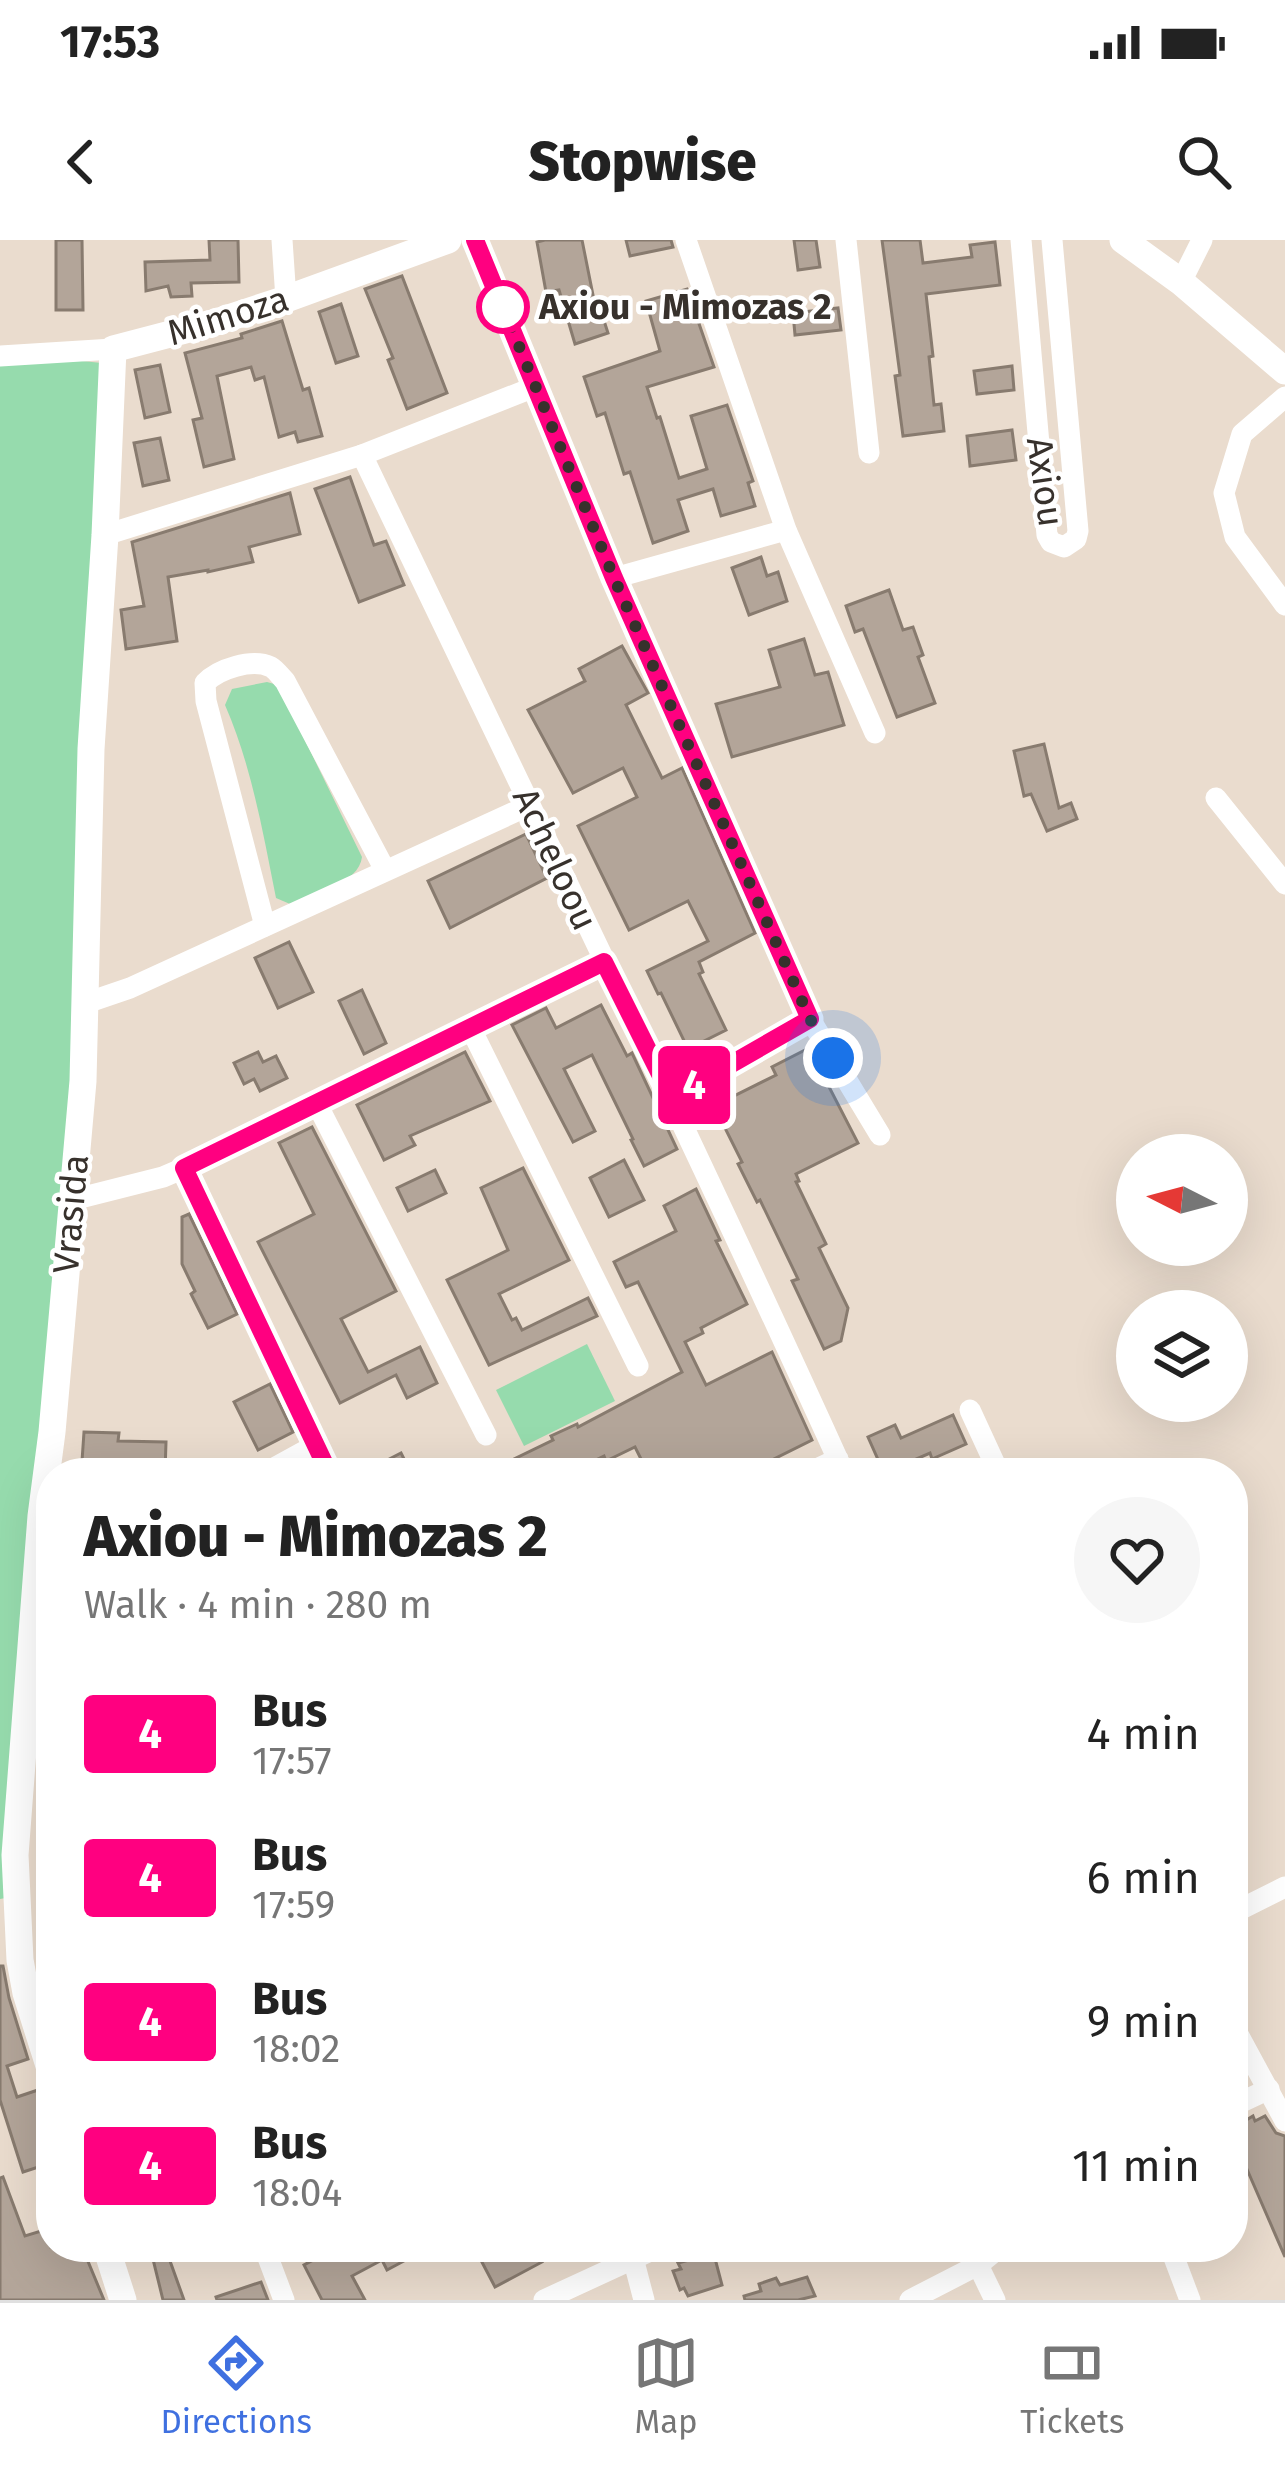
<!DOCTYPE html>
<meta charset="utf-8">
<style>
:root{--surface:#fff;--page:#f6f6f6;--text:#222;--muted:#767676;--line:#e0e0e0;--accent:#3f70e0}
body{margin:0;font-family:"Fira Sans",sans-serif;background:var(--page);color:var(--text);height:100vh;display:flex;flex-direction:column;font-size:45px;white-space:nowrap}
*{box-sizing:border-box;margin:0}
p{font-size:39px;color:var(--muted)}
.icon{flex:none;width:66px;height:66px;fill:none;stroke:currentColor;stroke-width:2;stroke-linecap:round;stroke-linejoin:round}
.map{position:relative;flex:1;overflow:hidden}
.panel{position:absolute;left:36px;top:1218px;width:1212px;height:804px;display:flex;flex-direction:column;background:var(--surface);border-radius:48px;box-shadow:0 12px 48px #0002}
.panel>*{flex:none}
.badge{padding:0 24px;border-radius:9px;font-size:42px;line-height:78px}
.needle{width:78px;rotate:276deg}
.fabs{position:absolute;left:1116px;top:894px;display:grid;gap:24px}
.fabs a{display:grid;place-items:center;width:132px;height:132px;border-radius:50%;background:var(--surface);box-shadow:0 12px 48px #0002;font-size:60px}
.you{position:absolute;width:60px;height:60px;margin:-30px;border:9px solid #fff;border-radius:50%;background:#1a73e8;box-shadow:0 0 0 18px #1a73e833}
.map>.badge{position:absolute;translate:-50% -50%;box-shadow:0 0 0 6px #fff}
.round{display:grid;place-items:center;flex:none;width:126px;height:126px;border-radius:63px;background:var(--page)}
.summary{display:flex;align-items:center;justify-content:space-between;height:204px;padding:0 48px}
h1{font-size:57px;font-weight:800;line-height:90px}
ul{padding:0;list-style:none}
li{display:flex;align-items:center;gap:36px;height:144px;padding:0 48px}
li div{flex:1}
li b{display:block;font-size:45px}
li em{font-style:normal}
li .badge{min-width:132px;font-weight:700;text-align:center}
.status{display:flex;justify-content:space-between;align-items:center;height:84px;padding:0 60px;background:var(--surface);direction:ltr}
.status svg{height:33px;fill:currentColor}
header{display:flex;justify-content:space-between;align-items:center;height:156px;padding:0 48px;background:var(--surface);font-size:54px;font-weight:800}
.dock{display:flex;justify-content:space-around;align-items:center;height:168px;border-top:3px solid var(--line);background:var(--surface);font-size:33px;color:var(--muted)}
.dock a{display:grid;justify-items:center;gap:6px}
.dock .active{color:var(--accent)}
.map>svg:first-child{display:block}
.green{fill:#96dbad}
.building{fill:#b3a599;stroke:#887b6f;stroke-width:3}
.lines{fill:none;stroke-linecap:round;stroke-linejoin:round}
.minor{stroke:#fff;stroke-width:21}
.tertiary{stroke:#fff;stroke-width:27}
.line-casing{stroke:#fff;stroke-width:27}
.line{stroke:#ff0080;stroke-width:18}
.walk{stroke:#37312c;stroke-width:12;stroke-dasharray:0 21.6}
.stop-dot{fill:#fff;stroke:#ff0080;stroke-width:6}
.labels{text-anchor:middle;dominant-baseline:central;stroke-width:9;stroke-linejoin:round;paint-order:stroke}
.stop-label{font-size:36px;font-weight:bold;fill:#37312c;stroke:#fff;text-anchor:start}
.street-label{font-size:36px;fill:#37312c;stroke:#fff}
</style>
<div class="status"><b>17:53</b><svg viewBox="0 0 49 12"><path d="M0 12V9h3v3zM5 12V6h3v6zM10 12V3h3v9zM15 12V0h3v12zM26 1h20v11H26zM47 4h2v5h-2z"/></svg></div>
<header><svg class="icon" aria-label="back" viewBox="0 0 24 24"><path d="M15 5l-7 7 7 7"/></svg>Stopwise<svg class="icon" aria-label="search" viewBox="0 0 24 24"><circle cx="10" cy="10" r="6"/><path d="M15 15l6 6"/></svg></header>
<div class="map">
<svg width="1285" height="2060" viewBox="0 0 1285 2060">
<rect width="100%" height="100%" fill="#eadcce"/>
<!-- green -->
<g class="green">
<path d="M0,113L102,123L80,774L11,1657L0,1659Z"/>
<path d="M267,442L278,445L362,617C359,644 313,654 290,664L276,658C263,593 252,527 225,465L232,449Z"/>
<path d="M587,1104L615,1161L524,1206L496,1150Z"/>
</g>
<!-- building -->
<g class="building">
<path d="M56,0H82L83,70H56Z"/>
<path d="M209,0H238L239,42L191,43L192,56L171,57L168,46L146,51L145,22L210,20Z"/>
<path d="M545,0H582L594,60L597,59L608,93L575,104L559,50L546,52L537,2Z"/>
<path d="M626,0H671L673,7L630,16Z"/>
<path d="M794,0H816L820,27L798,30Z"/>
<path d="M882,0H920L923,23L972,17L970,5L995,2L1000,45L926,54L933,116L929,117L934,165L941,164L944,191L903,196L895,136L900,135Z"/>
<path d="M402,36L447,153L407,169L388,120L393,118L365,49Z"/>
<path d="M687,49L714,127L647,147L657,178L660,177L679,238L707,229L691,176L727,165L753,241L748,243L755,266L721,276L713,249L678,260L688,291L653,303L630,232L624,234L605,173L597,176L584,137L660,111L646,61Z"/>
<path d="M341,64L358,116L336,123L319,72Z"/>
<path d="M838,68L841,90L795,95L793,73Z"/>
<path d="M282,81L303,150L309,148L322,196L298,202L295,192L279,197L264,137L255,140L251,127L217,136L234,219L204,227L193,180L202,178L185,113L242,98L241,94Z"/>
<path d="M160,125L170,172L145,178L135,130Z"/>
<path d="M1012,126L1014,150L977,154L974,131Z"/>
<path d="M1012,190L1016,220L970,226L967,196Z"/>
<path d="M160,198L169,240L143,246L134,203Z"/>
<path d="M350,237L374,305L386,301L404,345L359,362L315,249Z"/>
<path d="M290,253L300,294L249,307L253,322L208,332V330L168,337L177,401L126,409L121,370L144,366L132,302Z"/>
<path d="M761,317L767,336L778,332L787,361L749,375L732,328Z"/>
<path d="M889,350L903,390L913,387L923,415L918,417L935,463L897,477L863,389L855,392L846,366Z"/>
<path d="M804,399L815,435L828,432L844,485L732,517L716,464L780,447L769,410Z"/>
<path d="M622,406L648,453L626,465L662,538L682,528L755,693L699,722L703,732L699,734L726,790L688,809L661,753L658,754L647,731L708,701L688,661L629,690L578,586L637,557L623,528L573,553L528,470L585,441L579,429Z"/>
<path d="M1044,504L1059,568L1071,563L1077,579L1047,591L1031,554L1024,556L1014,511Z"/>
<path d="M526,594L547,638L450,688L428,641Z"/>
<path d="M289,702L313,752L278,768L255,718Z"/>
<path d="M362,750L386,803L364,814L339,761Z"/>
<path d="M601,765L627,816L632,813L677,909L644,926L631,900L633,899L592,815L564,829L595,891L573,902L512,785L546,768L556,788Z"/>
<path d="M809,808L858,903L796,934L799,941L796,942L826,1004L819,1008L848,1068L841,1101L824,1109L792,1041L798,1039L760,960L757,962L738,924L742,922L714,866L776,835L772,827Z"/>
<path d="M258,812L263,822L276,816L287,838L260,851L254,839L244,844L234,823Z"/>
<path d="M465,812L490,861L410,896L415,905L384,920L357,865Z"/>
<path d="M312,887L396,1051L341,1079L368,1132L420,1107L437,1143L407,1158L396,1135L340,1163L258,1002L314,974L279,903Z"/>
<path d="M624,920L644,960L609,977L590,938Z"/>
<path d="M523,928L569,1020L499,1054L512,1080L516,1078L522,1090L588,1058L597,1076L489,1125L447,1040L508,1010L481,948Z"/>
<path d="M435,930L446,953L408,971L397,948Z"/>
<path d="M696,949L720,1000L716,1001L747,1064L701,1088L703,1093L685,1102L706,1145L772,1112L812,1200L762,1225L766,1233H648L635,1207L606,1221L604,1216L569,1233H485L553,1200L551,1196L577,1184L578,1187L682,1132L638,1042L626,1047L614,1022L676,991L664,966Z"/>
<path d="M189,974L237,1074L208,1088L191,1054L195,1051L182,1024V977Z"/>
<path d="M270,1144L293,1192L258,1210L234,1162Z"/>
<path d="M953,1175L966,1204L932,1219L930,1213L884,1233L868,1197L895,1185L901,1198Z"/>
<path d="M84,1192L119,1193L118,1201L166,1202L165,1233H94L95,1222L82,1221Z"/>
<path d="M401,1213L411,1233H362Z"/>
<path d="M0,1726H3L9,1758L28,1819L7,1826L17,1857L41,1849L51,1878V1923L23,1932L0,1860Z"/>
<path d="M1253,1876L1255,1881L1265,1876L1276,1893L1285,1896V2017L1233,1897V1888Z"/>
<path d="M3,1937L25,1996L51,1988V2007H82L104,2060H0V1938Z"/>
<path d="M150,2007H165L184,2060H163Z"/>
<path d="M338,2007H430L387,2030L382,2020L352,2036L365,2060H322L304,2025Z"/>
<path d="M474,2007H534L542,2022L495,2047Z"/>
<path d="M699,2007H712L722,2045L688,2056L684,2048L680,2050L673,2031L681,2029L678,2023L689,2020L685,2012Z"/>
<path d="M807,2037L815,2056L798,2060H745L744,2056L761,2051L759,2044L776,2038L780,2045Z"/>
<path d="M261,2042L268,2060H217L216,2057Z"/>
</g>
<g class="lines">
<!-- minor -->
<g class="minor">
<path d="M282,0L286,59"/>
<path d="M475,0L614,338L810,779L880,895"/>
<path d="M686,0L786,290L875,493"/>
<path d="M846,0L869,213"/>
<path d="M1021,0L1047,295L1051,302L1064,307L1076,299L1078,291L1052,0"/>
<path d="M1181,42L1202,0"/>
<path d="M0,116L113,109"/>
<path d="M1285,157L1242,194L1224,253L1235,297L1285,365"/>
<path d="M362,215C524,554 689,891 844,1233"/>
<path d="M105,295L362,215L537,146"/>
<path d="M614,338L786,290"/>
<path d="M1216,558L1285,644"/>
<path d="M265,686L206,461L205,443C218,429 252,418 271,427C275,429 282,438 285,441L385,630"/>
<path d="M86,763L130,748L530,565"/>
<path d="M470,787L638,1126"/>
<path d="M672,858L810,779"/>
<path d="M317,864L486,1195"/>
<path d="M184,928L329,1233"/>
<path d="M72,960L163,937L184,928L604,722"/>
<path d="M970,1170L999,1233"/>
<path d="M265,1233L316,1205"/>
<path d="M808,1233L838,1219"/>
<path d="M1233,1673L1285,1647"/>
<path d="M1233,1785L1285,1881"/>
<path d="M1233,1866L1269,1849"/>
<path d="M264,2007L284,2060"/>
<path d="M1170,2007L1190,2060"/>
<path d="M633,2018L644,2060"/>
<path d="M978,2025L995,2060"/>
<path d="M544,2060L659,2007"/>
<path d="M910,2060L978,2025L1000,2007"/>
</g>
<!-- tertiary -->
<g class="tertiary">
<path d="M1123,0L1181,42L1285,131"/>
<path d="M51,1832L26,1753L20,1720L15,1615L41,1276L52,1192L83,841L91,509L105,295L113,109L216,82L286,59L448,0"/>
<path d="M106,2007L123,2060"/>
</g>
</g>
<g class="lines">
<!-- line casing -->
<g class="line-casing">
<path id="line" d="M329,1233L184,928L604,722L672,858L810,779L614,338L475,0"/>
</g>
<!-- line -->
<use href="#line" class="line"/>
<!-- walk -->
<path class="walk" d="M503,67L614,338L810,779L833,818"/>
</g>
<!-- markers -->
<circle class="stop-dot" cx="503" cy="67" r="24"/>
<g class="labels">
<!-- stop labels -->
<g class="stop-label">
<text x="539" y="67">Axiou - Mimozas 2</text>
</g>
<!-- street labels -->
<g class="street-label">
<text transform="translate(228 76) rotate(-17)">Mimoza</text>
<text transform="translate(1045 242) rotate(82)">Axiou</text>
<text transform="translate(555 619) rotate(65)">Acheloou</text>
<text transform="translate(71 974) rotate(-85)">Vrasida</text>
</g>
</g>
</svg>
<div class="fabs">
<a><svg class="needle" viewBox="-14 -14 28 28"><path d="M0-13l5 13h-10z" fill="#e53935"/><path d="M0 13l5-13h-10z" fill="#767676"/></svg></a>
<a><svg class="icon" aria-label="layers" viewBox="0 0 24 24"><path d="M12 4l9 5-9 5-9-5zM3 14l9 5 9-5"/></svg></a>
</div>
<div class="you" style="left:833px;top:818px"></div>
<b class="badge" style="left:694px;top:845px;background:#ff0080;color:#fff">4</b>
<section class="panel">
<div class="summary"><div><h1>Axiou - Mimozas 2</h1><p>Walk · 4 min · 280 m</p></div><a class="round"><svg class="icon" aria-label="heart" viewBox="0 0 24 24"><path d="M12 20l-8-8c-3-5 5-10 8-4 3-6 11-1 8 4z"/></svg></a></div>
<ul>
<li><span class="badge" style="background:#ff0080;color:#fff">4</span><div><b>Bus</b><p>17:57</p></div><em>4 min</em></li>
<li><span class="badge" style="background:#ff0080;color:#fff">4</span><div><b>Bus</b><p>17:59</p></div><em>6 min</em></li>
<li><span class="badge" style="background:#ff0080;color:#fff">4</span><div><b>Bus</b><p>18:02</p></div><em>9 min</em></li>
<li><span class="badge" style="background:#ff0080;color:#fff">4</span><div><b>Bus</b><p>18:04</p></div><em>11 min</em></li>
</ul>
</section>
</div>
<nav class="dock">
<a class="active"><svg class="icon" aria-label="directions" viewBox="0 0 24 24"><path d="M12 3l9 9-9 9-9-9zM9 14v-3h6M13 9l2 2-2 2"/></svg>Directions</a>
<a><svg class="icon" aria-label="map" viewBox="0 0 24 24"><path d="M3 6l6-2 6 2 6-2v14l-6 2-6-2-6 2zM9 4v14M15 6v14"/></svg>Map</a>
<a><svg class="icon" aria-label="tickets" viewBox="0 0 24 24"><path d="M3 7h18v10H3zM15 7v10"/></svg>Tickets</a>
</nav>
